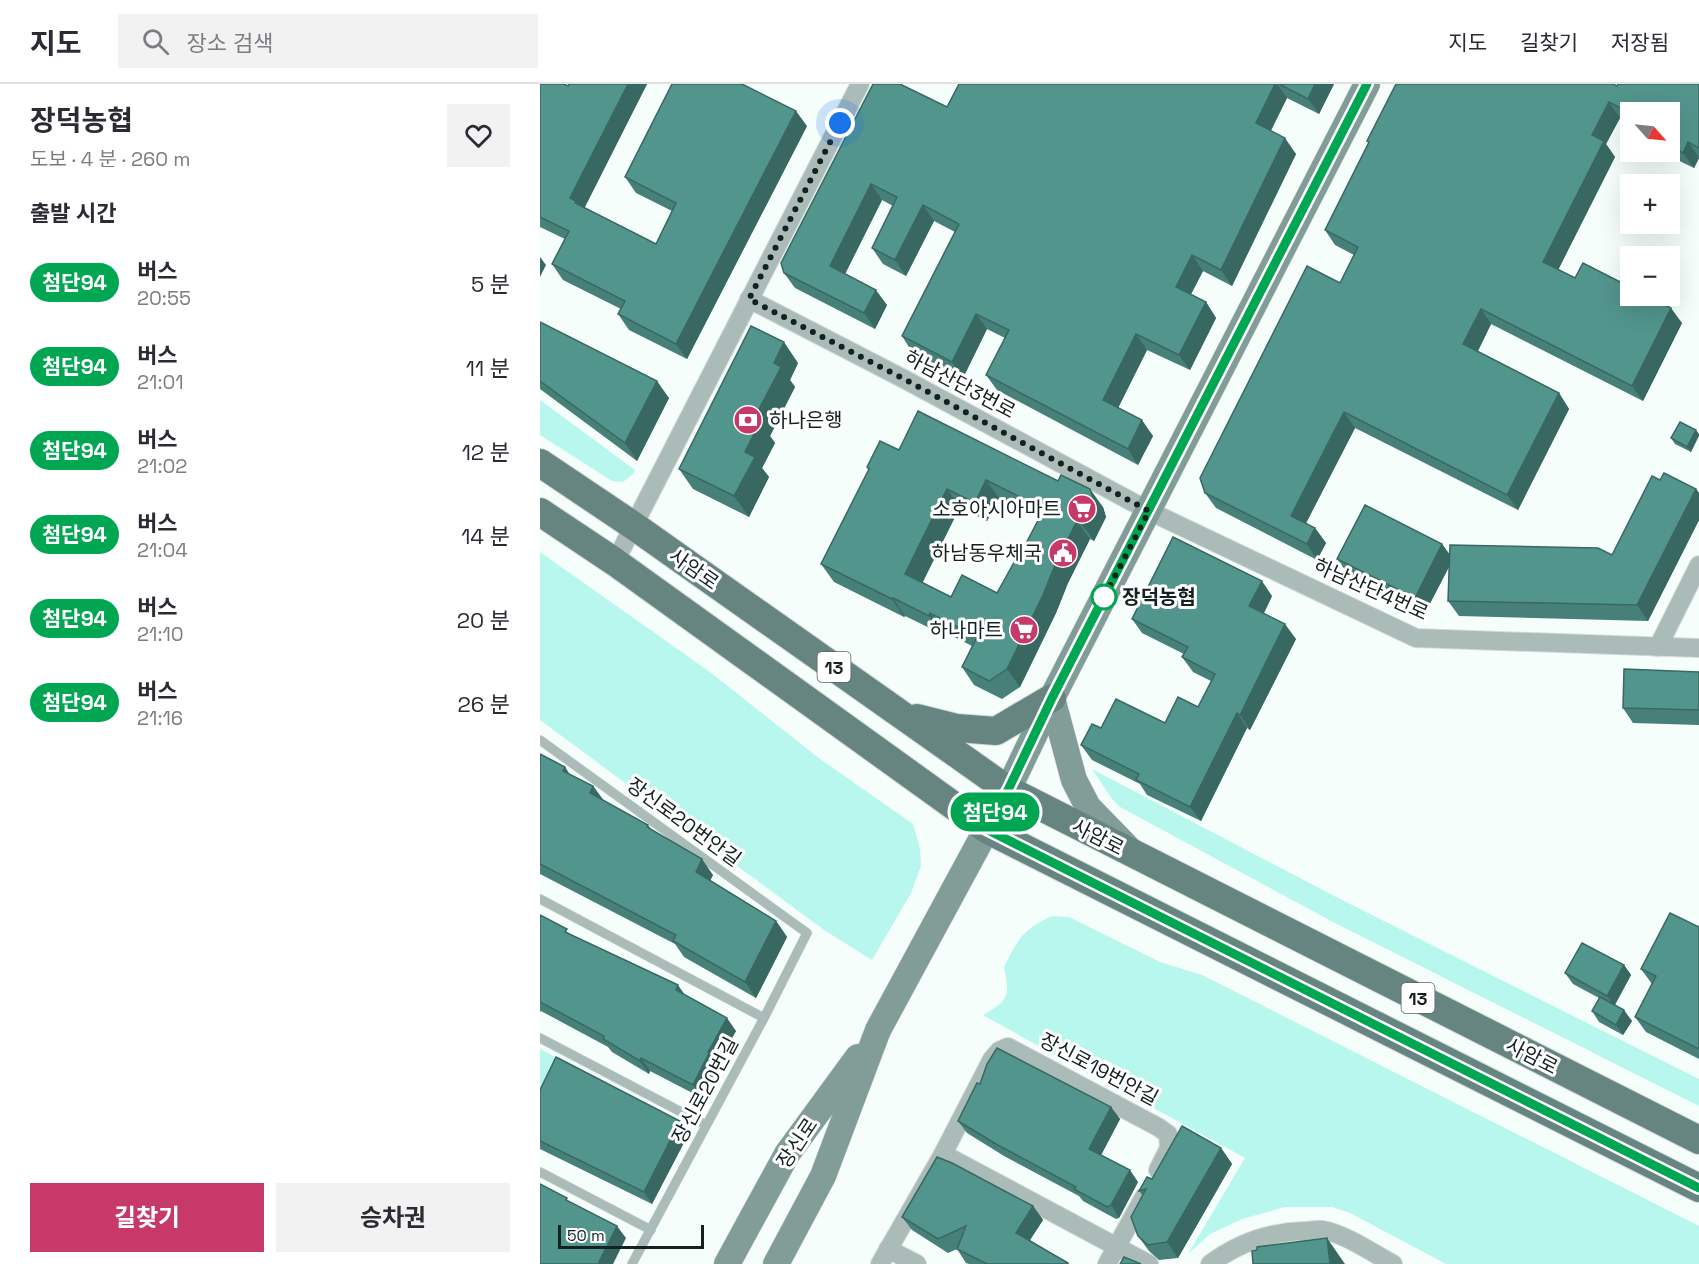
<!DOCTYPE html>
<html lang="ko">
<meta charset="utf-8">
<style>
:root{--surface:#fff;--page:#f2f2f3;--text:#2b2b33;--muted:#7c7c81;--line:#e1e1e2;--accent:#c63968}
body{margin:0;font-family:"Space Grotesk","Noto Sans KR",sans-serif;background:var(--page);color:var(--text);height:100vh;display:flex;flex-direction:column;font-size:22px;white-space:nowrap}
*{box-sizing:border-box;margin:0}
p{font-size:20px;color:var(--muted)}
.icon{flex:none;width:33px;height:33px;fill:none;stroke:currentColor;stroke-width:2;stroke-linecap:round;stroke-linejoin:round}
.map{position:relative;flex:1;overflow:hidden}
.side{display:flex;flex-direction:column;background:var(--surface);width:540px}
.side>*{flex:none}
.badge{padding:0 12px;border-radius:20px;font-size:21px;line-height:39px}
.needle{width:39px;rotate:117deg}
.tools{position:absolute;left:1080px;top:18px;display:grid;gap:12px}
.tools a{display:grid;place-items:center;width:60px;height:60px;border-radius:0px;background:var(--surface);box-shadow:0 6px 24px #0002;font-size:30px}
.scale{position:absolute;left:18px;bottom:15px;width:146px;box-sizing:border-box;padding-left:6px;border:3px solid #132220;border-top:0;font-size:16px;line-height:21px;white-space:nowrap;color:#132220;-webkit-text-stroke:4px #fff;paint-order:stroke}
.you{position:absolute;width:30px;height:30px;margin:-15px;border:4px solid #fff;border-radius:50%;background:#1a73e8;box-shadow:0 0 0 9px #1a73e833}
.map>.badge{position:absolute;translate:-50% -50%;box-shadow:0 0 0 3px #fff}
h2{padding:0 30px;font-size:22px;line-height:54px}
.round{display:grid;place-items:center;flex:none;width:63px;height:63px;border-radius:0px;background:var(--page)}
.head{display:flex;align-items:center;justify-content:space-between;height:102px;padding:0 30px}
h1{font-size:28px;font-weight:700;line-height:45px}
.cta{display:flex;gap:12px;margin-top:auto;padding:12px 30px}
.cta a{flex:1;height:69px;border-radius:0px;background:var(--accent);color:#fff;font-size:24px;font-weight:700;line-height:69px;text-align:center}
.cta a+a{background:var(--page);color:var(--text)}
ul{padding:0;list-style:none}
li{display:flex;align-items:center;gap:18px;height:84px;padding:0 30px}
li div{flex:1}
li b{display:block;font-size:22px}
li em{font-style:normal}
li .badge{min-width:66px;font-weight:700;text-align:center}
header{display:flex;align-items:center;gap:36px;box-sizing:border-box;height:84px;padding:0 30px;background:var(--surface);border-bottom:2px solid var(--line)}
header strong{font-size:28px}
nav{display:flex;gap:33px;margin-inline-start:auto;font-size:21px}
.search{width:420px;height:54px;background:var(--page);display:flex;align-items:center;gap:15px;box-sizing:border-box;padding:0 21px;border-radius:0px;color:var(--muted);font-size:22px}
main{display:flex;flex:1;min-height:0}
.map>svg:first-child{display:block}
.green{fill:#b7f7ee}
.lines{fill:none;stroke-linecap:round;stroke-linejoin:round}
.lane-casing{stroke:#d2dbd9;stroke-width:10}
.street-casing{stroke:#d2dbd9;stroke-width:20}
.secondary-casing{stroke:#d2dbd9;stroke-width:27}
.primary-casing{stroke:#d2dbd9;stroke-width:30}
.lane{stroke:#aabbb8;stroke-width:9}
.street{stroke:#aabbb8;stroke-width:18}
.secondary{stroke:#829c98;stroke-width:26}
.primary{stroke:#668580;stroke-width:28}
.wall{fill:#478078;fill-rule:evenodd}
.shaded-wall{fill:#396862}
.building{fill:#52958c;stroke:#396862;stroke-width:1.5;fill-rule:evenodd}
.line-casing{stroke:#fff;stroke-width:14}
.line{stroke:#00a651;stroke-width:9}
.walk{stroke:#132220;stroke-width:6;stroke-dasharray:0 10.8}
.stop-dot{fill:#fff;stroke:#00a651;stroke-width:3}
.labels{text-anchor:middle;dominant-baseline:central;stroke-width:6;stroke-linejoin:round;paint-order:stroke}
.shield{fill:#fff;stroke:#5a6463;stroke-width:1.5}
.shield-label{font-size:18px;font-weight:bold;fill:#132220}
.street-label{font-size:20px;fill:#132220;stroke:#fff}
.poi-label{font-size:20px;fill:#132220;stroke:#fff;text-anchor:end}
.stop-label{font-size:20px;font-weight:bold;fill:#132220;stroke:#fff;text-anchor:start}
</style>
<header>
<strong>지도</strong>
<div class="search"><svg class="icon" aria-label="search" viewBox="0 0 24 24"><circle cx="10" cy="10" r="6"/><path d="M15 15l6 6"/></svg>장소 검색</div>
<nav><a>지도</a><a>길찾기</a><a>저장됨</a></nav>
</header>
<main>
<section class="side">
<div class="head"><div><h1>장덕농협</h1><p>도보 · 4 분 · 260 m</p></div><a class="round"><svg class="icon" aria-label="heart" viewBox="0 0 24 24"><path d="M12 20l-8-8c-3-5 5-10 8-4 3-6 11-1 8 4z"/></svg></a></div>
<h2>출발 시간</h2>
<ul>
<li><span class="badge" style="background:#00a651;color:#fff">첨단94</span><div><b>버스</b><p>20:55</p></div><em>5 분</em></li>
<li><span class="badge" style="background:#00a651;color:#fff">첨단94</span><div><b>버스</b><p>21:01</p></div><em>11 분</em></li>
<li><span class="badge" style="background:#00a651;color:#fff">첨단94</span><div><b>버스</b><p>21:02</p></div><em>12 분</em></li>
<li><span class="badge" style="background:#00a651;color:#fff">첨단94</span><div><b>버스</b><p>21:04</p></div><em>14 분</em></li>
<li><span class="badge" style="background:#00a651;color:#fff">첨단94</span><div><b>버스</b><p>21:10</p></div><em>20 분</em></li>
<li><span class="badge" style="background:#00a651;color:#fff">첨단94</span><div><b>버스</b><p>21:16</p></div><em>26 분</em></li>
</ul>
<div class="cta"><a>길찾기</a><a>승차권</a></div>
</section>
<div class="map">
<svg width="1159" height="1180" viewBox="0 0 1159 1180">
<rect width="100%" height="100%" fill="#f6fefc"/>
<!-- green -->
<g class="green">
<path d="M0,316L95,386L93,390L83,398L72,397L0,351Z"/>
<path d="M0,468L170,588L280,675L373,740L380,765L381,782L371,809L332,876L284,846L0,636Z"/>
<path d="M552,685L798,814L1159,995V1022L793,838L580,723L572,715Z"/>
<path d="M512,832L529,833L620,878L662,891L1159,1142V1180H906L810,1129L792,1123H745L702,1135L670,1150L648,1170L705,1074L575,1003L582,985L564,975L552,992L443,931C469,916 470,912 464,883C479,854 482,846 512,832Z"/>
<path d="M0,965L21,976L0,1015Z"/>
</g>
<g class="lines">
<!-- lane casing -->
<g class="lane-casing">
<g id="lane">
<path d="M0,656L267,849L224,934L92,1180"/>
<path d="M0,815L224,934"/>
<path d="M0,954L166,1041"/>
<path d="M0,1088L111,1146"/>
</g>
</g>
<!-- street casing -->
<g class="street-casing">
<g id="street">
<path d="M209,215L364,295L609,427L876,554L1159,564"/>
<path d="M75,478L320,0"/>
<path d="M1118,563L1159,481"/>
<path d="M403,1070L609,1180"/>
<path d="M348,1165L377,1180"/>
<path d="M340,1180L403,1070L452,975L459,967L468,963L618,1043L628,1050L629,1064L618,1086"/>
<path d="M567,1180L604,1113"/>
<path d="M670,1180C698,1159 729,1148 764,1147C770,1147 777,1145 783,1146C805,1150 833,1169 853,1180"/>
</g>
</g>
<!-- secondary casing -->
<g class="secondary-casing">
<g id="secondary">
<path d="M512,614L534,696L548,723L587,763"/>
<path d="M187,1180L247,1070L318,973"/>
<path d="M236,1180L283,1092L338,946L468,706L512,614L827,0"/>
</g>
</g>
<!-- primary casing -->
<g class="primary-casing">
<g id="primary">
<path d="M0,379L94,442L468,706L1159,1056"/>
<path d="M0,428L75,478L446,745L1159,1104"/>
<path d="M377,634L417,644L456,647L512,614"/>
</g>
</g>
<!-- lane -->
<use href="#lane" class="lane"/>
<!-- street -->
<use href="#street" class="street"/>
<!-- secondary -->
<use href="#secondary" class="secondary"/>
<!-- primary -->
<use href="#primary" class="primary"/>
</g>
<!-- wall -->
<g class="wall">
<path d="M0,0L28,2L29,0H107L44,124L116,160L132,127L96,109L85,93L267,42L147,275L89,246L78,230L81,225L23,196L12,180L25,155L0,143Z"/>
<path d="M419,0H794L779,30L747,14L731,47L756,70L692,202L663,187L651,210L666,218L676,234L650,286L607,266L578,324L613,352L598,381L457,306L446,291L465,254L447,245L423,294L372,268L362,252L415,148L394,137L366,192L343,180L332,164L353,122L342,116L305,190L347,221L335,245L255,204L244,189L407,23Z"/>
<path d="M1159,0V74L1154,84L1127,71L1124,68H1130V28H1090V39L1080,34L1066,60L1075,73L1018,186L1035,194L1142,239L1103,317L951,240L938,267L1019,309L1029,325L978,426L815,344L766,439L775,444L786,459L777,476L676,424L665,409L800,199L814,171L795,161L785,146L829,58L827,57L1077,2Z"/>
<path d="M0,238L129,314L97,377L0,305Z"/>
<path d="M258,279L250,296L255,303L230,352L235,359L222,384L229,393L209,433L153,405L139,385Z"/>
<path d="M1159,350L1151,368L1135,360L1131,354Z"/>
<path d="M359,366L563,423L566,433L554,457L550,455L528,499L516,529L480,603L462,615L434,601L422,583L432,562L403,547L402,550L365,532L364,533L294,498L281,480L329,386L327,383ZM459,414L499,434L483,465L457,509L411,513L382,498L420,423L447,437Z"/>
<path d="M1156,405L1159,409V436L1108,537L919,532L908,517L909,483L885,529L808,490L797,475L902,460L909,470L1072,471Z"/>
<path d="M732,512L724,529L756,555L710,646L707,644L661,737L607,711L600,700L552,676L541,661L561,644L625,639L658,623L671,597L653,588L642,573L644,570L602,549L592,535Z"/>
<path d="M1159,588V641L1093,639L1083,624Z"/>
<path d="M0,670L25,683L30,691L53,702L64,717L108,741L111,745L173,791L170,796L236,837L247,853L216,914L144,873L135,860L0,790Z"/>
<path d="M0,831L32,851L145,911L196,947L177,980L178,982L162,1014L110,987L109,990L72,968L68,963L1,927L0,928Z"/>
<path d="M1159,842V975L1106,948L1095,933L1112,900L1101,885Z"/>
<path d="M1084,881L1091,891L1075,921L1092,937L1083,951L1059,938L1052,927L1059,914L1033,900L1025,889Z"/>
<path d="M0,1006L140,1037L149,1049L112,1120L0,1065Z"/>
<path d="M571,1023L580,1035L561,1071L598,1098L579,1134L576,1135L543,1117L539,1112L464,1072L427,1049L418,1037Z"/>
<path d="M681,1064L692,1080L638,1174L619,1176L609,1167L598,1152L603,1112L599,1107L612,1095Z"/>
<path d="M493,1122L503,1136L490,1156L529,1180H429L426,1179L417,1165L408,1169L372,1146L362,1133Z"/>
</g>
<!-- shaded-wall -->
<g class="shaded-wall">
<path d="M88,0H107L43,127L30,114Z"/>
<path d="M735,0H737L747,14L726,55L716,39Z"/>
<path d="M775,0H794L779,30L768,15Z"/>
<path d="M1069,18L1080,34L1066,60L1075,73L1014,194L1003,178L1052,51Z"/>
<path d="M256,27L267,42L147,275L136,260Z"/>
<path d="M745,54L756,70L692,202L681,186Z"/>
<path d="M1148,58L1159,74L1154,84L1143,69Z"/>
<path d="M331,100L342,116L301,198L290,182Z"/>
<path d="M383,121L394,137L366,192L355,176Z"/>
<path d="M652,171L663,187L647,218L636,203Z"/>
<path d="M0,173L6,181L0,193Z"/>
<path d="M336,206L347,221L335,245L324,229Z"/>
<path d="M666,218L676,234L650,286L639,271Z"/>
<path d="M1131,224L1142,239L1103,317L1092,302Z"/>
<path d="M941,225L951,240L934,275L923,260Z"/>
<path d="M436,230L447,245L423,294L412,278Z"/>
<path d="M596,250L607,266L574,332L563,316Z"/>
<path d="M244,258L258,279L250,296L255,303L230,352L235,359L222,384L229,393L209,433L194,412L214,335L234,279Z"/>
<path d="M117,297L129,314L97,377L85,359Z"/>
<path d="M1019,309L1029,325L978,426L967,411Z"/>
<path d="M804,328L815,344L762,447L751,432Z"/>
<path d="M602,336L613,352L598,381L588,365Z"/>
<path d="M1156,346L1159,350V352L1151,368L1147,363Z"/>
<path d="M446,396L459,414L447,437L435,419Z"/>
<path d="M407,405L420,423L378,508L365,490Z"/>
<path d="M550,405L563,423L566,433L554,457L541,439Z"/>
<path d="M1156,405L1159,409V436L1108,537L1097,521Z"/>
<path d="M537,437L550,455L528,499L516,529L480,603L467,585L515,481Z"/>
<path d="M775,444L786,459L777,476L767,460Z"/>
<path d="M902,460L913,475L885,529L875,514Z"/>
<path d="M722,497L732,512L720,537L709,522Z"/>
<path d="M353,514L365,532L364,533L352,515Z"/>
<path d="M390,529L403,547L402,550L389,532Z"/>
<path d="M745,540L756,555L710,646L700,631Z"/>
<path d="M697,629L707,644L661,737L650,723Z"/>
<path d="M25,683L35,699L23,687Z"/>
<path d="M53,702L64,717L50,709Z"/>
<path d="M162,775L173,791L167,803L156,788Z"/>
<path d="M236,837L247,853L216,914L205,898Z"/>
<path d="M1084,881L1091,891L1074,922L1067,912Z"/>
<path d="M138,901L147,914L136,906Z"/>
<path d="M1084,926L1092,937L1083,951L1076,941Z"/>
<path d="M187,934L196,947L177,980L178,982L162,1014L153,1001L168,968Z"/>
<path d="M101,974L110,987L109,990L100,977Z"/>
<path d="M571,1023L580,1035L558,1077L549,1065Z"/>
<path d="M140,1037L149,1049L112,1120L104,1108Z"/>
<path d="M681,1064L692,1080L638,1174L627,1158Z"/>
<path d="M590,1086L598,1098L579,1134L571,1121Z"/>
<path d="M493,1122L503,1136L486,1162L476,1149Z"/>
<path d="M77,1142L86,1154L73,1180H58Z"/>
<path d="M787,1154L805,1180H790Z"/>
</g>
<!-- building -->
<g class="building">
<path d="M0,0H24L28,2L29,0H88L30,114L36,117L35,119L116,160L136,119L85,93L132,0H202L256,27L136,260L78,230L85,217L12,180L29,147L0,133Z"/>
<path d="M333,0H360L407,23L419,0H735L716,39L745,54L681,186L652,171L636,203L666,218L639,271L596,250L563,316L602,336L588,365L446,291L469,246L436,230L412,278L362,252L419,140L383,121L355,176L332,164L357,113L331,100L290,182L336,206L324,229L244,189L241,179Z"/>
<path d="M739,0H775L768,15Z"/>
<path d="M856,0H1073L1077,2L1078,0H1159V64L1148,58L1143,69L1130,62V28L1090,29L1069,18L1052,51L1064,57L1003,178L1035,194L1043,179L1090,203V212H1107L1131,224L1092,302L941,225L923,260L1019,309L967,411L804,328L751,432L775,444L767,460L665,409L660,394L767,182L800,199L818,163L785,146L829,58L827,57Z"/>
<path d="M0,238L117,297L85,359L0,297Z"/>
<path d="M211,242L244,258L234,279L241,283L214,335L220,338L205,368L215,373L194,412L139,385Z"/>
<path d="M378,327L518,397L521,391L550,405L553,415L541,439L537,437L515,481L503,511L467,585L449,597L422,583L437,553L390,529L389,532L353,514L352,515L281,480L329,385L327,383L340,357L359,366ZM446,396L504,425L483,465L482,464L457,509L422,491L411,513L365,490L407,405L435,419Z"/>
<path d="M1140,338L1156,346L1147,363L1131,354Z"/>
<path d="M1124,389L1156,405L1097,521L908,517L910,461L1058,464L1072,471L1112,392L1120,396Z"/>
<path d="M825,421L902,460L875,514L797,475Z"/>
<path d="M633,453L722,497L709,522L745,540L700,631L697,629L650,723L596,696L599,690L541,661L552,640L561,644L576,615L625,639L638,613L658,623L675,590L642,573L648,563L592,535Z"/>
<path d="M1084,585L1159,588V626L1083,624Z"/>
<path d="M0,670L25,683L23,687L53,702L50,709L108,741L107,743L162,775L156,788L236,837L205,898L133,857L136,851L0,780Z"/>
<path d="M1130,829L1159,843V842V965L1095,933L1116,892L1101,885Z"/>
<path d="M0,831L27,845L25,848L138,901L136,906L187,934L168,968L169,969L153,1001L101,974L100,977L63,955L64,952L0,918Z"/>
<path d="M1042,859L1084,881L1067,912L1025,889Z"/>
<path d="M1060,913L1084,926L1076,941L1052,927Z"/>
<path d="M457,964L571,1023L549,1065L590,1086L571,1121L567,1123L534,1105L536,1103L456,1060L418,1037L437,999L440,1000L447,980Z"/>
<path d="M16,973L140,1037L104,1108L0,1057V1006Z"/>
<path d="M642,1042L681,1064L627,1158L608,1161L598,1152L591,1133L606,1105L599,1107L607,1093L612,1095Z"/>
<path d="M397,1073L412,1079L493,1122L476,1149L528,1179V1180H447L417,1165L426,1142L398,1155L362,1133Z"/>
<path d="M0,1100L27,1114L26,1116L77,1142L58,1180H0Z"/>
<path d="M787,1154L790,1180H713L712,1167L717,1166V1163Z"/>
<path d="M584,1173L601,1180H580Z"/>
</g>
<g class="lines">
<!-- line casing -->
<g class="line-casing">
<path id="line" d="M827,0L512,614L468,706L446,745L1159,1104"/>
</g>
<!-- line -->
<use href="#line" class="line"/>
<!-- walk -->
<path class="walk" d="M300,39L209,215L364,295L609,427L564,513"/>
</g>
<!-- icons -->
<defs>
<g id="bank-disc" transform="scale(1.5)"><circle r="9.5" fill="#c63968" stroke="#fff"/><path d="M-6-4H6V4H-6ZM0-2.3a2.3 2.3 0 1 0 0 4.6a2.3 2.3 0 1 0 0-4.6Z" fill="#fff"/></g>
<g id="supermarket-disc" transform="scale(1.5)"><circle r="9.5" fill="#c63968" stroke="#fff"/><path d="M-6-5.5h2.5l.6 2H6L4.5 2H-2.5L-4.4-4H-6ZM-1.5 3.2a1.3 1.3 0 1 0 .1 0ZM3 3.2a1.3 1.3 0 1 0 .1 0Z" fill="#fff"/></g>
<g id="civic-disc" transform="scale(1.5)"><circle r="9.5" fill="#c63968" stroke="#fff"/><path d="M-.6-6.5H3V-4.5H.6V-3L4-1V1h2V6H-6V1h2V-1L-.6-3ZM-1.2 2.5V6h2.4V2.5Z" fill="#fff"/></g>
</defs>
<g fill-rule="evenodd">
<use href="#bank-disc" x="208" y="336"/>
<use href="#supermarket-disc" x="542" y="425"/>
<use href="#civic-disc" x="523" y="469"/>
<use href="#supermarket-disc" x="484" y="546"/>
</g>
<!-- markers -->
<circle class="stop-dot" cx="564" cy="513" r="12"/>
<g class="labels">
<!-- shield labels -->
<g class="shield">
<rect x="277.5" y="568" width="33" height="30" rx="4.5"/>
<rect x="861.5" y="899" width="33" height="30" rx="4.5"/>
</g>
<g class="shield-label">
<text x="294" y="583">13</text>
<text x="878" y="914">13</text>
</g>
<!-- street labels -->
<g class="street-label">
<text transform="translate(420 300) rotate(28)">하남산단3번로</text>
<text transform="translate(154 485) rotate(35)">사암로</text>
<text transform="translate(831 505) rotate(24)">하남산단4번로</text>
<text transform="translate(144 738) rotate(36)">장신로20번안길</text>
<text transform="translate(558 753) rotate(27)">사암로</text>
<text transform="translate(992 972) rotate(27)">사암로</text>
<text transform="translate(559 985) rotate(28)">장신로19번안길</text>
<text transform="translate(165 1006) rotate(-62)">장신로20번길</text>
<text transform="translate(257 1059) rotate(-56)">장신로</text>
</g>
<!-- poi labels -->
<g class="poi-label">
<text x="229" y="336" text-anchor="start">하나은행</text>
<text x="521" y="425">소호아시아마트</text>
<text x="502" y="469">하남동우체국</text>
<text x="463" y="546">하나마트</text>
</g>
<!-- stop labels -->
<g class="stop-label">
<text x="582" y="513">장덕농협</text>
</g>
</g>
</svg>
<div class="tools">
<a><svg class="needle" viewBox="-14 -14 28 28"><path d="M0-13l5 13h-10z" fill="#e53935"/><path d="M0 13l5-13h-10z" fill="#7c7c81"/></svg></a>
<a>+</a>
<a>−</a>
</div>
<div class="scale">50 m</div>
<div class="you" style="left:300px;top:39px"></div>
<b class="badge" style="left:455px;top:728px;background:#00a651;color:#fff">첨단94</b>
</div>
</main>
